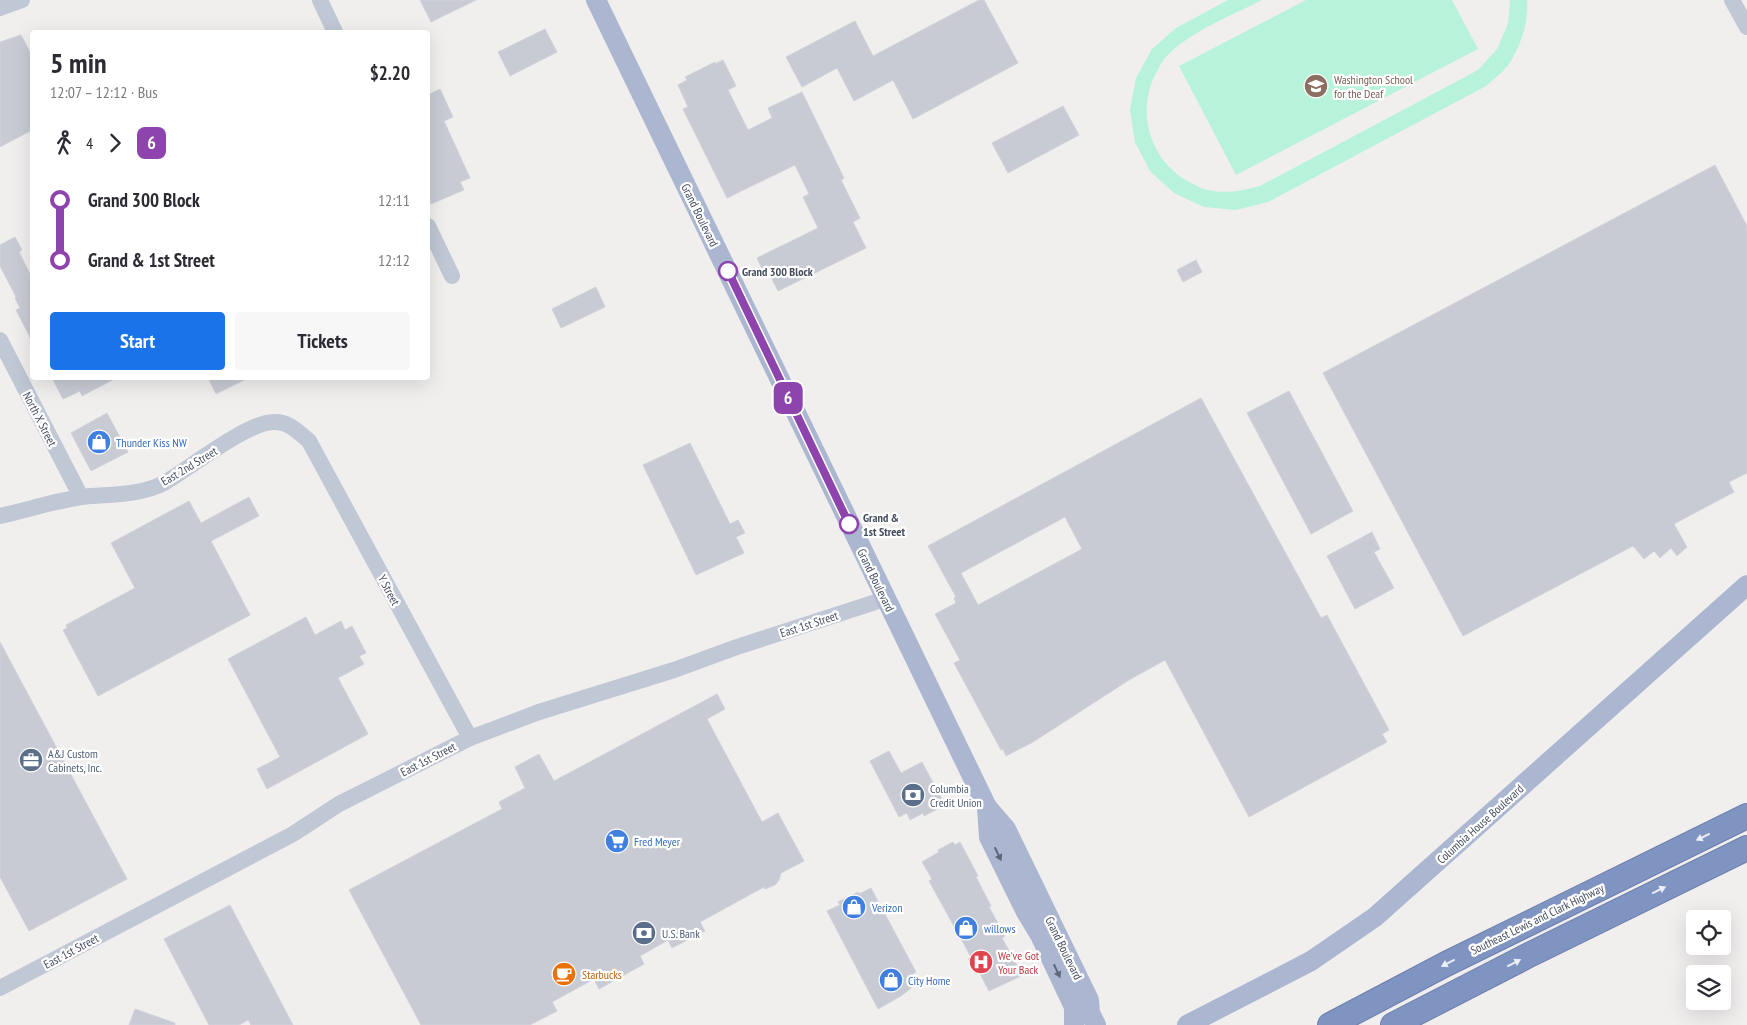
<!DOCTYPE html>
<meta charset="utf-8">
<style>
:root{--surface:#fff;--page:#f7f7f7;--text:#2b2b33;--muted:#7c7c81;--accent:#1a73e8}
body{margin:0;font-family:"PT Sans Narrow",sans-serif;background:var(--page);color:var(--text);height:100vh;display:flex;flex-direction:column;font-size:19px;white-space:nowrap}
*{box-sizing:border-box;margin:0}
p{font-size:16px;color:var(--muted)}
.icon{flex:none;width:28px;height:28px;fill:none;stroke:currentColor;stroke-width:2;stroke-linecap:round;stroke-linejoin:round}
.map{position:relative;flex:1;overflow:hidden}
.side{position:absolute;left:30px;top:30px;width:400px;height:350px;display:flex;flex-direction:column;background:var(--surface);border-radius:5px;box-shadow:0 5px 20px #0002}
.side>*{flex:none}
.badge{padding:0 10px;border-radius:8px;font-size:18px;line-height:32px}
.fabs{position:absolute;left:1686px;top:910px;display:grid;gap:10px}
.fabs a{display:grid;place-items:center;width:45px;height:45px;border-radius:5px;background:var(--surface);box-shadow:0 5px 20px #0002;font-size:25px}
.map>.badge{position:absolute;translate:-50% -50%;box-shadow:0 0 0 2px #fff}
.legs{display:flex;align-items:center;gap:8px;height:55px;padding:0 20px;font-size:16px}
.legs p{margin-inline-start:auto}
.overview{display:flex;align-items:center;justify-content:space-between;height:85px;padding:0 20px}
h1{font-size:28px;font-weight:700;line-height:38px}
.cta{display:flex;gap:10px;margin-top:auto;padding:10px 20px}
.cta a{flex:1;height:58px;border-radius:5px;background:var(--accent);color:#fff;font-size:20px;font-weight:700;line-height:58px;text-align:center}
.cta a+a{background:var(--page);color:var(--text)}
ul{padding:0 20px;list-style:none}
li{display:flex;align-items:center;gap:18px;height:60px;font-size:19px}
li i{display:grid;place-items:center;width:8px;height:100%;margin:0 6px;background:currentColor}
li i::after{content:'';width:12px;height:12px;margin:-6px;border:4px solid;border-radius:50%;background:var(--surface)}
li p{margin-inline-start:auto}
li:first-child i{background:linear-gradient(#0000 50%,currentColor 0)}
li:last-child i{background:linear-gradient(currentColor 50%,#0000 0)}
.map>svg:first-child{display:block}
.green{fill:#b7f3da}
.building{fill:#c9cbd4;stroke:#d1d2da;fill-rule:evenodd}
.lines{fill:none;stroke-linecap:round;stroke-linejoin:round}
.highway-casing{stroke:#6c7fae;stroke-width:26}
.minor{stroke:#c0c7d5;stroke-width:16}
.major{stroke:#abb6d0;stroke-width:20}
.highway{stroke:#8094c2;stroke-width:24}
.oneway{fill:#eceff6}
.oneway2{fill:#5e677a}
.line-1-casing{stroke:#fff;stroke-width:11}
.line-1{stroke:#8e44ad;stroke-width:8}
.stop-1-dot{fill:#fff;stroke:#8e44ad;stroke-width:2.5}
.labels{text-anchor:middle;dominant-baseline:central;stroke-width:4.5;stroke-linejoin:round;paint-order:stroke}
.education-label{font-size:12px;fill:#785e54;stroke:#fff;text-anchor:start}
.street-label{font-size:12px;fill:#444d5e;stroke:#fff}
.stop-label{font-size:12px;font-weight:bold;fill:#444d5e;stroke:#fff;text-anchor:start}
.shop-label{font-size:12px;fill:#366cbe;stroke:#fff;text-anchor:start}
.service-label{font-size:12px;fill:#4e5e75;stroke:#fff;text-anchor:start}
.health-label{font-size:12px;fill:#be3a42;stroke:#fff;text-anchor:start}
.food-label{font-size:12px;fill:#c56008;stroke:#fff;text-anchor:start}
</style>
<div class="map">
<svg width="1747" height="1025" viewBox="0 0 1747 1025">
<rect width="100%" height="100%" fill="#f1eeee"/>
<!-- green -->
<g class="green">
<path d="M1228,0H1262C1233,15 1189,32 1167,56C1163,59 1161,64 1159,68C1133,109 1150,164 1193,184C1198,186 1202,189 1207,190C1228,194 1240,191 1260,186L1478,70L1497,49L1508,24L1510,0H1527C1529,22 1521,45 1509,64C1503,72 1494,79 1486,86L1268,202L1236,210L1204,207L1174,193L1150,171L1135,142L1130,110L1136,78L1152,49L1176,28Z"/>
<path d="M1306,0H1452L1478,49L1236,175L1179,66Z"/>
</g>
<!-- building -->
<g class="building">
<path d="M420,0H476L431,22Z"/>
<path d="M979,0H984L1018,63L913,119L893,80L854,101L837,68L802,87L786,57L855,21L873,56Z"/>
<path d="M545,29L557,52L510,76L498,52Z"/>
<path d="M21,35L32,56V130L0,147V42Z"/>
<path d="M723,60L736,86L728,90L748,130L772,118L768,108L802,92L844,178L841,180L860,218L853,222L866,248L778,291L768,271L764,273L757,258L818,228L803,197L809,194L795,165L727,198L683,109L688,107L678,85L687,80L685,77L715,62V64Z"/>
<path d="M440,89L453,117L444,121L470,178L460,182L464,190L431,204L428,196V95Z"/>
<path d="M1063,106L1079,135L1008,173L992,143Z"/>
<path d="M1715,165L1747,226V473L1729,482L1734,492L1674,524L1687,547L1677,556L1671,548L1660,558L1654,551L1644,559L1633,546L1463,636L1323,373Z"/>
<path d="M15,237L22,250L19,252L32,278V341L16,310L20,308L15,298L16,297L0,266V245Z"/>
<path d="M1196,260L1202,272L1183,282L1177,270Z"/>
<path d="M596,287L605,307L561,328L552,309Z"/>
<path d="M52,378H116L82,396L80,391L63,399Z"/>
<path d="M208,378H248L216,394Z"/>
<path d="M1289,391L1353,511L1311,534L1247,413Z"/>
<path d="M1201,398L1321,618L1327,615L1389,730L1382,734L1387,742L1249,817L1165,660L1129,680L1033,742L1006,756L1003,749L1001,750L954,663L960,660L935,614L956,603L954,598L956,597L928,546ZM1065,517L1082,549L978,605L961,573Z"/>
<path d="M107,413L128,452L91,471L71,433Z"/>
<path d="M690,443L730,524L738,520L745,533L736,537L744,553L696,575L643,465Z"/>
<path d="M249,497L259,516L211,541L250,615L98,696L63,630L67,628L66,625L135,588L111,543L189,501L201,523Z"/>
<path d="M1372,532L1380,549L1374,552L1394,588L1355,609L1327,556Z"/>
<path d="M306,617L315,635L341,621L345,630L352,626L366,653L359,656L364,664L338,678L368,734L267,789L257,769L280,757L228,659Z"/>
<path d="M0,642L127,879L29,931L0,877Z"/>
<path d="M717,694L725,709L707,719L762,822L778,813L804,861L781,873L779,880L775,885L765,889L764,887L700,922L705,931L672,948L668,940L640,956L644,964L599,989L594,979L552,1002L557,1011L530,1025H421L349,890L502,809L499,802L525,788L515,767L539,754L554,781Z"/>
<path d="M889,751L901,773L922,762L945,805L924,816L923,813L910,820L907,813L899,817L870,761Z"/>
<path d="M953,842L955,845L960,842L978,876L976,877L991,906L989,907L1005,936L1002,938L1019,969L1017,970L1021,976L989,991L979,972L976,974L968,959L971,957L929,881L932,879L922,862L939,852L938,850Z"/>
<path d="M871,888L916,972L911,975L913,984L911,988L901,996L878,1009L827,911L840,905L838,902L858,892L859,894Z"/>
<path d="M230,905L293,1025H251L248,1020L239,1025H209L164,939Z"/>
<path d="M135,1009L175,1023V1025H129Z"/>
</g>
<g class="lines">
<!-- highway casing -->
<g class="highway-casing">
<g id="highway">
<path d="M1330,1025L1446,964L1747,816"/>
<path d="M1393,1025L1527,956L1747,848"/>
</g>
</g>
<!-- minor -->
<g class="minor">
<path d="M320,0L335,32"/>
<path d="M1732,0L1747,27"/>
<path d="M0,8L22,0"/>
<path d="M428,226L452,276"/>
<path d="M0,340L81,497"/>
<path d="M0,516C27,510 54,501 82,497C109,494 139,496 164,483C190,468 246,423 273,422C289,421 298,432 309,441L470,738"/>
<path d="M0,988L293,834L339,804L470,738L539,712L674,670L737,647L885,599"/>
</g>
<!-- major -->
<g class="major">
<path d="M596,0L987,807L1006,829L1089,1000L1090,1013L1096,1025"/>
<path d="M987,807L989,837L1026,912L1040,935L1074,1007L1090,1013"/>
<path d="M1074,1025V1007"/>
<path d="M1187,1025L1311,961L1375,917L1747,585"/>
</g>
<!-- highway -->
<use href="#highway" class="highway"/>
</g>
<!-- one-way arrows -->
<defs><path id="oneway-solid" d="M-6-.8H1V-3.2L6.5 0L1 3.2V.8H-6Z" transform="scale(1.25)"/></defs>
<g class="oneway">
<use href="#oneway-solid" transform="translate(1703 837) rotate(154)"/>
<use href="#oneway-solid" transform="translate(1659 890) rotate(-26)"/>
<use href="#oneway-solid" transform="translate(1448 963) rotate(153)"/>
<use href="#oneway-solid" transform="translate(1514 963) rotate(-27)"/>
</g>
<g class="oneway2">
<use href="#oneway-solid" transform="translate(998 854) rotate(64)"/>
<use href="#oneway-solid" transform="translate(1057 971) rotate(65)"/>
</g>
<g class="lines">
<!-- line-1 casing -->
<g class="line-1-casing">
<path id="line-1" d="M728,271L849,524"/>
</g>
<!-- line-1 -->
<use href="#line-1" class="line-1"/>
</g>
<!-- icons -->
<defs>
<g id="school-disc" transform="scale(1.25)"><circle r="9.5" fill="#8d6e63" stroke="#fff"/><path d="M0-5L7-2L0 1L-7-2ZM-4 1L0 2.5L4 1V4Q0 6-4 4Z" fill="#fff"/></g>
<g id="shop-disc" transform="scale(1.25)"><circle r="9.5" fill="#3f7fe0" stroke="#fff"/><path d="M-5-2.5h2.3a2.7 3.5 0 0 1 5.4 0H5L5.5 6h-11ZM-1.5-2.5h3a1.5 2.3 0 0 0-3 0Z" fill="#fff"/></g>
<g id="office-disc" transform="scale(1.25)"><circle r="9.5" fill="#5c6f8a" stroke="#fff"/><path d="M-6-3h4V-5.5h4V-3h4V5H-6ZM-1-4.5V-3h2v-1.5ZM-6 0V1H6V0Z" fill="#fff"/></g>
<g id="bank-disc" transform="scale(1.25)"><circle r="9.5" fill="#5c6f8a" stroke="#fff"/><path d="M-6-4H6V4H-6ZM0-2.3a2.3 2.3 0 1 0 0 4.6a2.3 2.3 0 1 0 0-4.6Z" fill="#fff"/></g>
<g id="supermarket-disc" transform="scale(1.25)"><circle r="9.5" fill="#3f7fe0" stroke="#fff"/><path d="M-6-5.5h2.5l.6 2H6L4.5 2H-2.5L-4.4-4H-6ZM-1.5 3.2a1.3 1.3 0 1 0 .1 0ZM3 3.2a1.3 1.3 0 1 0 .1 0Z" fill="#fff"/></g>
<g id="hospital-disc" transform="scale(1.25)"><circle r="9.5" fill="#e0444e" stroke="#fff"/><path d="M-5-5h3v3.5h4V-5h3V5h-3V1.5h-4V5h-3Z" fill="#fff"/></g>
<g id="cafe-disc" transform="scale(1.25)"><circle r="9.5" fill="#e8710a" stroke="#fff"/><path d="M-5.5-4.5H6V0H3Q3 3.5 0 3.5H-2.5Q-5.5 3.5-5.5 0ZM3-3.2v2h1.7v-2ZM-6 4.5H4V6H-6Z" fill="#fff"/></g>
</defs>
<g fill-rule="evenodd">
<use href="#school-disc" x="1316" y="86"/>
<use href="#shop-disc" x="99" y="442"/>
<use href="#office-disc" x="31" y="760"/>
<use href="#bank-disc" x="913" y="795"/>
<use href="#supermarket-disc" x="617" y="841"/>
<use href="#shop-disc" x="854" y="907"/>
<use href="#shop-disc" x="966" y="928"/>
<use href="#bank-disc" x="644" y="933"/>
<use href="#hospital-disc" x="981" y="962"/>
<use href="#cafe-disc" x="564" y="974"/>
<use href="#shop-disc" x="891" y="980"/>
</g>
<!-- markers -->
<g class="stop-1-dot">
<circle cx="728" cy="271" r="9"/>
<circle cx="849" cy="524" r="9"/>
</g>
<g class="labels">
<!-- education labels -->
<g class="education-label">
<text x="1334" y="79">Washington School<tspan x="1334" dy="14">for the Deaf</tspan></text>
</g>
<!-- street labels -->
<g class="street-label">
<text transform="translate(700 215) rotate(64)">Grand Boulevard</text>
<text transform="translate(40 419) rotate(63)">North X Street</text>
<text transform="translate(189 466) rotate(-31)">East 2nd Street</text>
<text transform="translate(876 580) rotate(64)">Grand Boulevard</text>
<text transform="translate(389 590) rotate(62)">Y Street</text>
<text transform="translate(809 624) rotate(-18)">East 1st Street</text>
<text transform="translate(428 759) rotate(-27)">East 1st Street</text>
<text transform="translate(1480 824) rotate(-42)">Columbia House Boulevard</text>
<text transform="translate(1537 919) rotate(-26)">Southeast Lewis and Clark Highway</text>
<text transform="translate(1064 948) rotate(64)">Grand Boulevard</text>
<text transform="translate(71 951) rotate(-28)">East 1st Street</text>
</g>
<!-- stop labels -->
<g class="stop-label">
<text x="742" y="271">Grand 300 Block</text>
<text x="863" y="517">Grand &amp;<tspan x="863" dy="14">1st Street</tspan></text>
</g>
<!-- shop labels -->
<g class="shop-label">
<text x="116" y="442">Thunder Kiss NW</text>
<text x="634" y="841">Fred Meyer</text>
<text x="872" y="907">Verizon</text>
<text x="984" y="928">willows</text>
<text x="908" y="980">City Home</text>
</g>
<!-- service labels -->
<g class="service-label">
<text x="48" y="753">A&amp;J Custom<tspan x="48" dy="14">Cabinets, Inc.</tspan></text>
<text x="930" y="788">Columbia<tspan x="930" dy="14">Credit Union</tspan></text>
<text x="662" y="933">U.S. Bank</text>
</g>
<!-- health labels -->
<g class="health-label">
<text x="998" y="955">We've Got<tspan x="998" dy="14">Your Back</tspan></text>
</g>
<!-- food labels -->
<g class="food-label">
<text x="582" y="974">Starbucks</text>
</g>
</g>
</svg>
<div class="fabs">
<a><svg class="icon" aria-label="locate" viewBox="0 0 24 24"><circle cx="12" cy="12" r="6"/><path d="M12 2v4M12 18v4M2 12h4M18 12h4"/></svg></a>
<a><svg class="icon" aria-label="layers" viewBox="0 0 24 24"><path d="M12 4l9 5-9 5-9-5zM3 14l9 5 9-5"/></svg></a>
</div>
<b class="badge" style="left:788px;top:398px;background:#8e44ad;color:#fff">6</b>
<section class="side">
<div class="overview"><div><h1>5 min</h1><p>12:07 – 12:12 · Bus</p></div><b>$2.20</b></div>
<div class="legs"><svg class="icon" aria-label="walk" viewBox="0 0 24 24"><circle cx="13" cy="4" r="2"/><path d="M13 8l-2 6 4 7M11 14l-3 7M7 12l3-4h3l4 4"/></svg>4<svg class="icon" aria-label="forward" viewBox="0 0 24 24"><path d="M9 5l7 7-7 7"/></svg><b class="badge" style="background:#8e44ad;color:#fff">6</b></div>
<ul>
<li><i style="color:#8e44ad"></i><b>Grand 300 Block</b><p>12:11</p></li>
<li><i style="color:#8e44ad"></i><b>Grand &amp; 1st Street</b><p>12:12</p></li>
</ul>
<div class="cta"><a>Start</a><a>Tickets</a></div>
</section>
</div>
